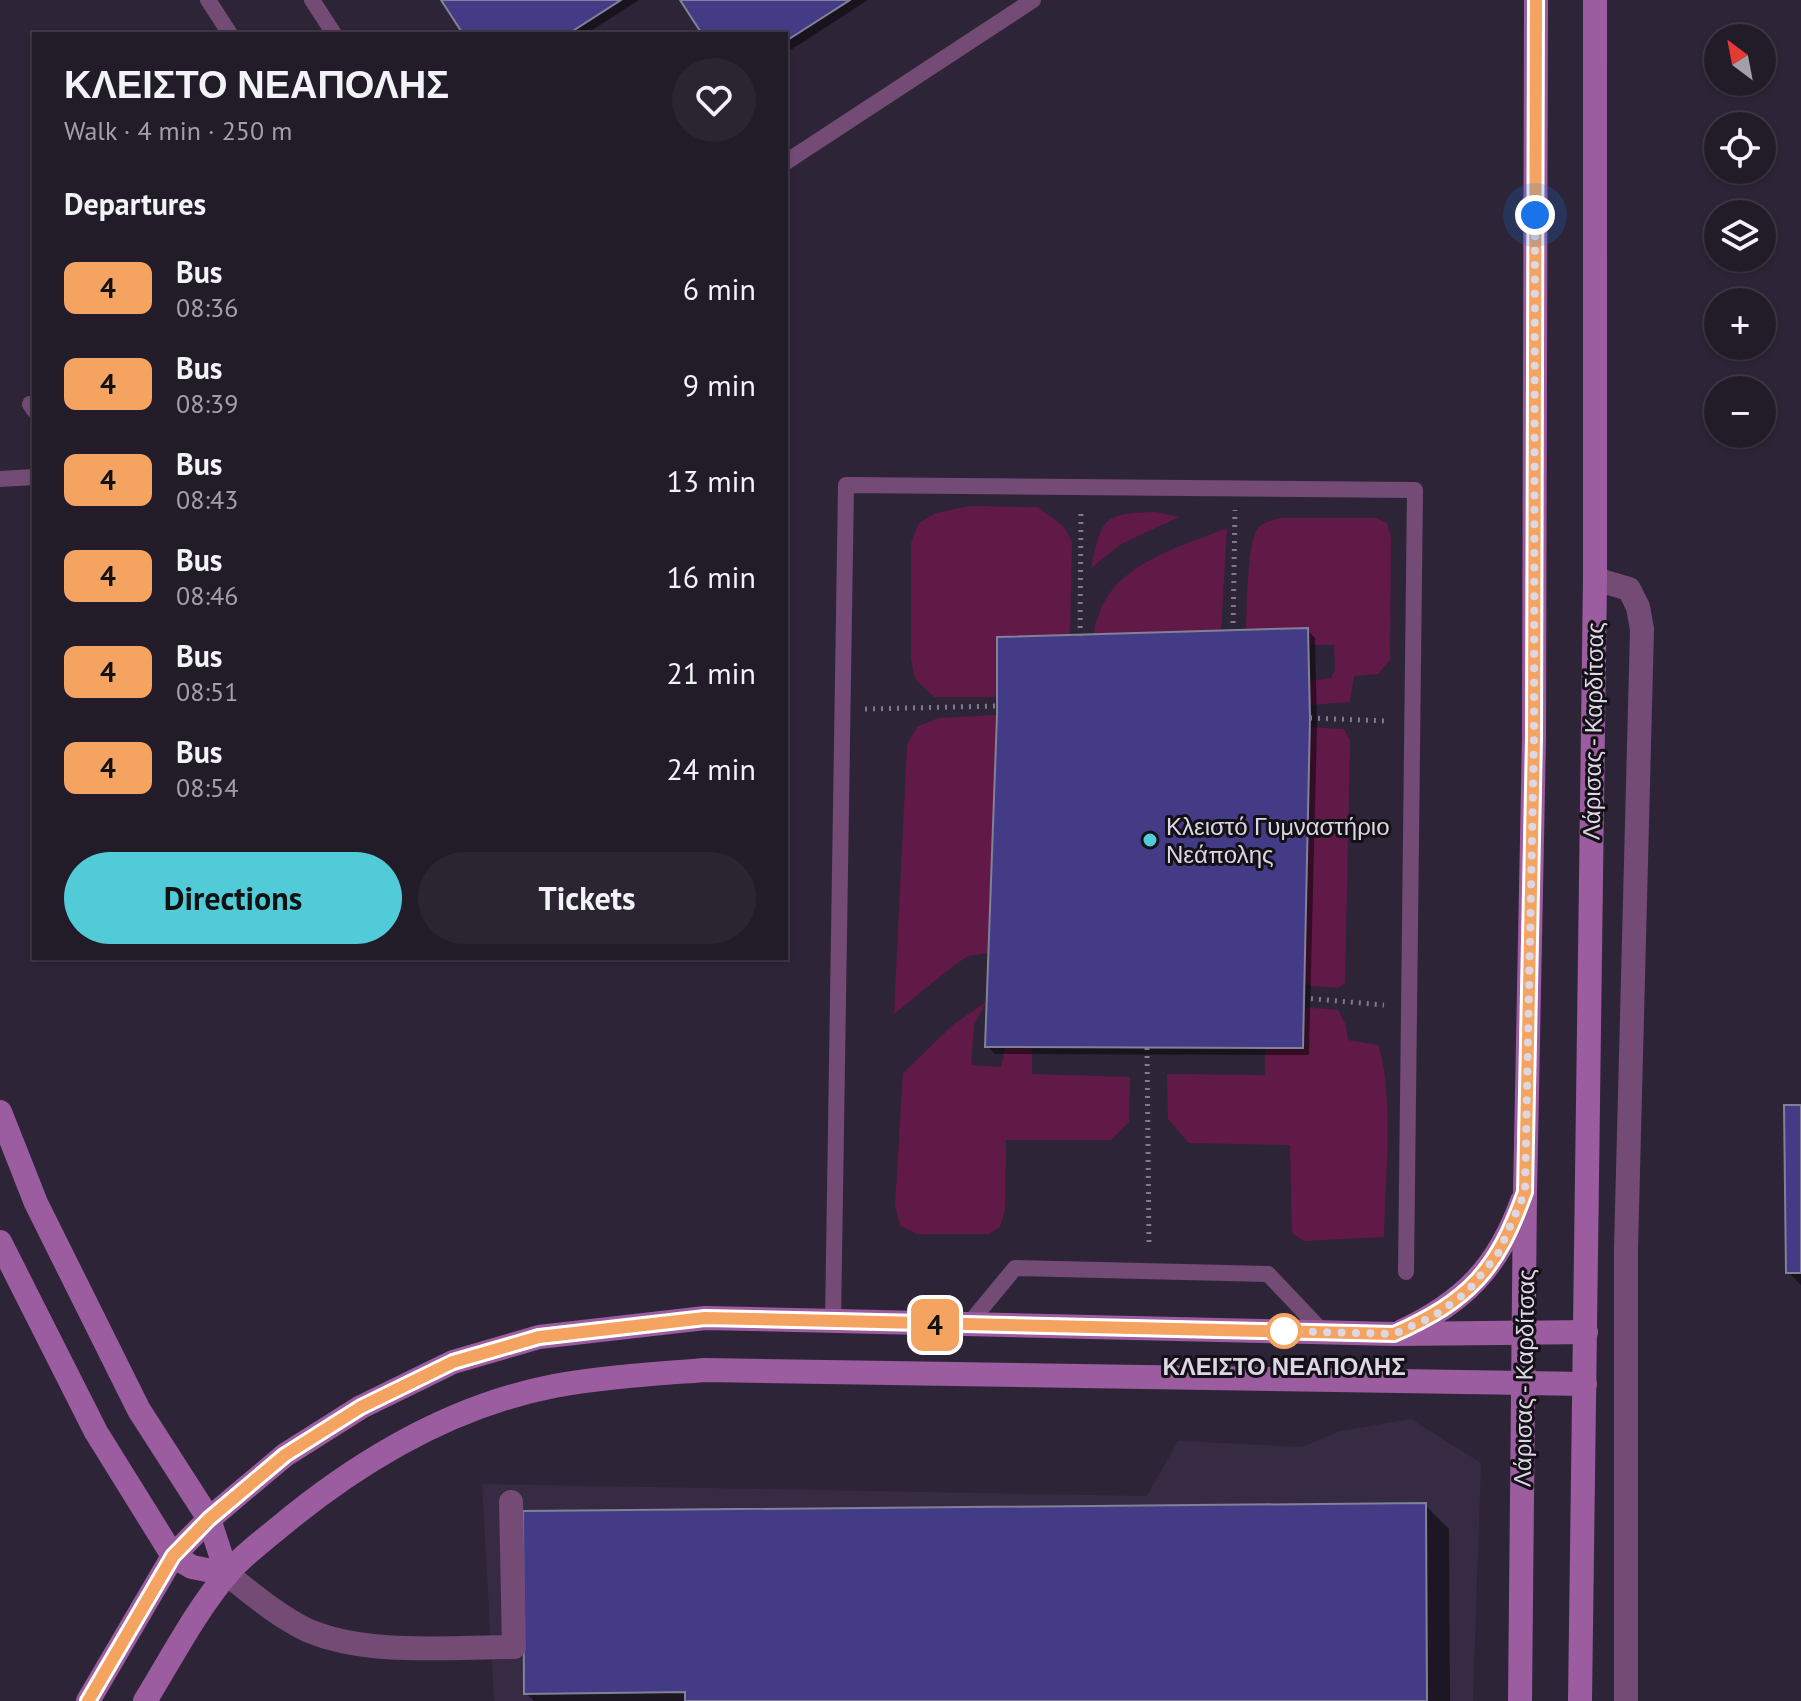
<!DOCTYPE html>
<meta charset="utf-8">
<style>
:root{--surface:#221c29;--page:#2a2531;--text:#f1f3f6;--muted:#a2a1a8;--line:#3f3a46;--accent:#52cbd8}
body{margin:0;font-family:"PT Sans",sans-serif;background:var(--page);color:var(--text);height:100vh;display:flex;flex-direction:column;font-size:30px;white-space:nowrap}
*{box-sizing:border-box;margin:0}
p{font-size:26px;color:var(--muted)}
.icon{flex:none;width:44px;height:44px;fill:none;stroke:currentColor;stroke-width:2;stroke-linecap:round;stroke-linejoin:round}
.map{position:relative;flex:1;overflow:hidden}
.panel{position:absolute;left:32px;top:32px;width:756px;height:928px;display:flex;flex-direction:column;background:var(--surface);border-radius:0px;box-shadow:0 2px 6px #0004,0 0 0 2px var(--line)}
.panel>*{flex:none}
.badge{padding:0 16px;border-radius:12px;font-size:28px;line-height:52px}
.needle{width:52px;rotate:328deg}
.fabs{position:absolute;left:1704px;top:24px;display:grid;gap:16px}
.fabs a{display:grid;place-items:center;width:72px;height:72px;border-radius:50%;background:var(--surface);box-shadow:0 2px 6px #0004,0 0 0 2px var(--line);font-size:40px}
.you{position:absolute;width:40px;height:40px;margin:-20px;border:6px solid #fff;border-radius:50%;background:#1a73e8;box-shadow:0 0 0 12px #1a73e833}
.map>.badge{position:absolute;translate:-50% -50%;box-shadow:0 0 0 4px #fff}
h2{padding:0 32px;font-size:30px;line-height:72px}
.round{display:grid;place-items:center;flex:none;width:84px;height:84px;border-radius:42px;background:var(--page)}
.head{display:flex;align-items:center;justify-content:space-between;height:136px;padding:0 32px}
h1{font-size:38px;font-weight:600;line-height:60px}
.cta{display:flex;gap:16px;margin-top:auto;padding:16px 32px}
.cta a{flex:1;height:92px;border-radius:48px;background:var(--accent);color:#111;font-size:32px;font-weight:600;line-height:92px;text-align:center}
.cta a+a{background:var(--page);color:var(--text)}
ul{padding:0;list-style:none}
li{display:flex;align-items:center;gap:24px;height:96px;padding:0 32px}
li div{flex:1}
li b{display:block;font-size:30px}
li em{font-style:normal}
li .badge{min-width:88px;font-weight:700;text-align:center}
.map>svg:first-child{display:block}
.built{fill:#362b43}
.green{fill:#611948}
.shadow{fill:#0007}
.building{fill:#433b86;stroke:#818198;stroke-width:2}
.lines{fill:none;stroke-linecap:round;stroke-linejoin:round}
.path{stroke:#807989;stroke-width:5;stroke-dasharray:2 6;stroke-linecap:butt}
.lane{stroke:#734b75;stroke-width:16}
.street{stroke:#734b75;stroke-width:24}
.secondary{stroke:#9b5ca0;stroke-width:24}
.line-casing{stroke:#fff;stroke-width:18}
.line{stroke:#f4a460;stroke-width:12}
.walk{stroke:#dcd7e3;stroke-width:8;stroke-dasharray:0 14.4}
.poi-dot{fill:#52cbd8;stroke:#141018;stroke-width:3}
.stop-dot{fill:#fff;stroke:#f4a460;stroke-width:4}
.labels{text-anchor:middle;dominant-baseline:central;stroke-width:6;stroke-linejoin:round;paint-order:stroke}
.street-label{font-size:24px;fill:#dcd7e3;stroke:#141018}
.poi-label{font-size:24px;fill:#dcd7e3;stroke:#141018;text-anchor:start}
.stop-label{font-size:24px;font-weight:bold;fill:#dcd7e3;stroke:#141018}
</style>
<div class="map">
<svg width="1801" height="1701" viewBox="0 0 1801 1701">
<rect width="100%" height="100%" fill="#2d2537"/>
<!-- built -->
<path class="built" d="M1411,1419L1481,1463L1473,1701H494L482,1484L1147,1496L1178,1441L1302,1447L1340,1431Z"/>
<!-- green -->
<g class="green">
<path d="M970,506L1038,507L1064,527L1072,542L1070,636L998,637V697H934L915,679L911,659V543L919,523L936,513Z"/>
<path d="M1156,512L1179,517L1121,544L1091,568C1102,518 1102,513 1156,512Z"/>
<path d="M1281,518H1376L1387,523L1391,537L1390,660L1378,674L1354,676L1350,702L1310,705V681L1331,678L1335,670L1334,645H1309L1308,629L1246,631C1247,610 1247,541 1258,528C1264,521 1273,520 1281,518Z"/>
<path d="M1227,528L1221,631L1095,635C1093,626 1097,620 1100,612C1117,563 1183,546 1227,528Z"/>
<path d="M997,715L988,953L968,956L953,966L894,1014L907,745L917,727L938,718Z"/>
<path d="M1310,727L1344,729L1350,740L1345,983L1338,988L1303,985Z"/>
<path d="M986,1002L974,1025L971,1065L1001,1067L1005,1048H1032V1074L1130,1077L1129,1122L1111,1140H1006L1005,1210L1000,1227L989,1234H917L900,1226L895,1205L903,1073L954,1024Z"/>
<path d="M1303,1007L1338,1010L1346,1025L1348,1040L1378,1045C1394,1087 1385,1189 1384,1237L1304,1241L1292,1233L1290,1145L1189,1143L1168,1119L1167,1074L1265,1075V1048Z"/>
</g>
<!-- shadow -->
<g class="shadow">
<path d="M444,0H639L586,34H466Z"/>
<path d="M683,0H868L786,53V34H705Z"/>
<path d="M1307,630L1315,638L1317,726L1309,1055L995,1054L987,1046Z"/>
<path d="M1801,1107V1285L1788,1272Z"/>
<path d="M1425,1505L1449,1529L1450,1701H534L526,1693Z"/>
</g>
<!-- building -->
<g class="building">
<path d="M441,0H621L568,34H463Z"/>
<path d="M680,0H850L786,41V34H702Z"/>
<path d="M1308,628L1310,718L1303,1048L985,1047L997,715V637Z"/>
<path d="M1784,1105H1801V1273H1786Z"/>
<path d="M1426,1503L1427,1701H685V1692L524,1694L523,1511Z"/>
</g>
<g class="lines">
<!-- path -->
<g class="path">
<path d="M1233,631L1235,510"/>
<path d="M1080,636L1081,509"/>
<path d="M865,709L998,706"/>
<path d="M1310,718L1387,721"/>
<path d="M1303,998L1384,1005"/>
<path d="M1147,1048L1149,1246"/>
</g>
<!-- lane -->
<g class="lane">
<path d="M208,0L230,34"/>
<path d="M312,0L334,34"/>
<path d="M786,162L1033,0"/>
<path d="M30,404L34,410"/>
<path d="M0,479L34,477"/>
<path d="M833,1321C835,1042 844,764 846,485L1415,490L1406,1272"/>
<path d="M967,1326L1015,1268L1268,1274L1323,1332"/>
</g>
<!-- street -->
<g class="street">
<path d="M1595,579L1629,589L1638,607L1642,629L1626,1249V1701"/>
<path d="M227,1574C252,1594 278,1616 307,1630C366,1656 451,1647 514,1647L511,1502"/>
</g>
<!-- secondary -->
<g class="secondary">
<path d="M0,1112L36,1203L139,1410L209,1519L227,1574"/>
<path d="M0,1242L96,1432L173,1556L192,1567L227,1574"/>
<path d="M1402,1331C1464,1302 1498,1267 1522,1201"/>
<path d="M88,1701L173,1556L209,1519L285,1455L361,1407L453,1362L539,1337L705,1318L1394,1334L1586,1332"/>
<path d="M145,1701C171,1659 195,1612 227,1574C241,1557 260,1543 277,1529C356,1463 451,1406 554,1386C603,1377 654,1374 705,1370L1585,1384"/>
<path d="M1520,1701L1525,1192L1534,738L1536,0"/>
<path d="M1580,1701L1595,579V0"/>
</g>
</g>
<g class="lines">
<!-- line casing -->
<g class="line-casing">
<path id="line" d="M88,1701L173,1556L209,1519L285,1455L361,1407L453,1362L539,1337L705,1318L1394,1334C1470,1300 1497,1270 1525,1192L1534,738L1536,0"/>
</g>
<!-- line -->
<use href="#line" class="line"/>
<!-- walk -->
<path class="walk" d="M1284,1331L1394,1334L1434,1316L1467,1292L1498,1254L1525,1192L1534,738L1535,215"/>
</g>
<!-- markers -->
<circle class="poi-dot" cx="1150" cy="840" r="8"/>
<circle class="stop-dot" cx="1284" cy="1331" r="16"/>
<g class="labels">
<!-- street labels -->
<g class="street-label">
<text transform="translate(1593 731) rotate(-89)">Λάρισας - Καρδίτσας</text>
<text transform="translate(1524 1378) rotate(-89)">Λάρισας - Καρδίτσας</text>
</g>
<!-- poi labels -->
<g class="poi-label">
<text x="1166" y="826">Κλειστό Γυμναστήριο<tspan x="1166" dy="28">Νεάπολης</tspan></text>
</g>
<!-- stop labels -->
<g class="stop-label">
<text x="1284" y="1366">ΚΛΕΙΣΤΟ ΝΕΑΠΟΛΗΣ</text>
</g>
</g>
</svg>
<div class="fabs">
<a><svg class="needle" viewBox="-14 -14 28 28"><path d="M0-13l5 13h-10z" fill="#e53935"/><path d="M0 13l5-13h-10z" fill="#a2a1a8"/></svg></a>
<a><svg class="icon" aria-label="locate" viewBox="0 0 24 24"><circle cx="12" cy="12" r="6"/><path d="M12 2v4M12 18v4M2 12h4M18 12h4"/></svg></a>
<a><svg class="icon" aria-label="layers" viewBox="0 0 24 24"><path d="M12 4l9 5-9 5-9-5zM3 14l9 5 9-5"/></svg></a>
<a>+</a>
<a>−</a>
</div>
<div class="you" style="left:1535px;top:215px"></div>
<b class="badge" style="left:935px;top:1325px;background:#f4a460;color:#111">4</b>
<section class="panel">
<div class="head"><div><h1>ΚΛΕΙΣΤΟ ΝΕΑΠΟΛΗΣ</h1><p>Walk · 4 min · 250 m</p></div><a class="round"><svg class="icon" aria-label="heart" viewBox="0 0 24 24"><path d="M12 20l-8-8c-3-5 5-10 8-4 3-6 11-1 8 4z"/></svg></a></div>
<h2>Departures</h2>
<ul>
<li><span class="badge" style="background:#f4a460;color:#111">4</span><div><b>Bus</b><p>08:36</p></div><em>6 min</em></li>
<li><span class="badge" style="background:#f4a460;color:#111">4</span><div><b>Bus</b><p>08:39</p></div><em>9 min</em></li>
<li><span class="badge" style="background:#f4a460;color:#111">4</span><div><b>Bus</b><p>08:43</p></div><em>13 min</em></li>
<li><span class="badge" style="background:#f4a460;color:#111">4</span><div><b>Bus</b><p>08:46</p></div><em>16 min</em></li>
<li><span class="badge" style="background:#f4a460;color:#111">4</span><div><b>Bus</b><p>08:51</p></div><em>21 min</em></li>
<li><span class="badge" style="background:#f4a460;color:#111">4</span><div><b>Bus</b><p>08:54</p></div><em>24 min</em></li>
</ul>
<div class="cta"><a>Directions</a><a>Tickets</a></div>
</section>
</div>
